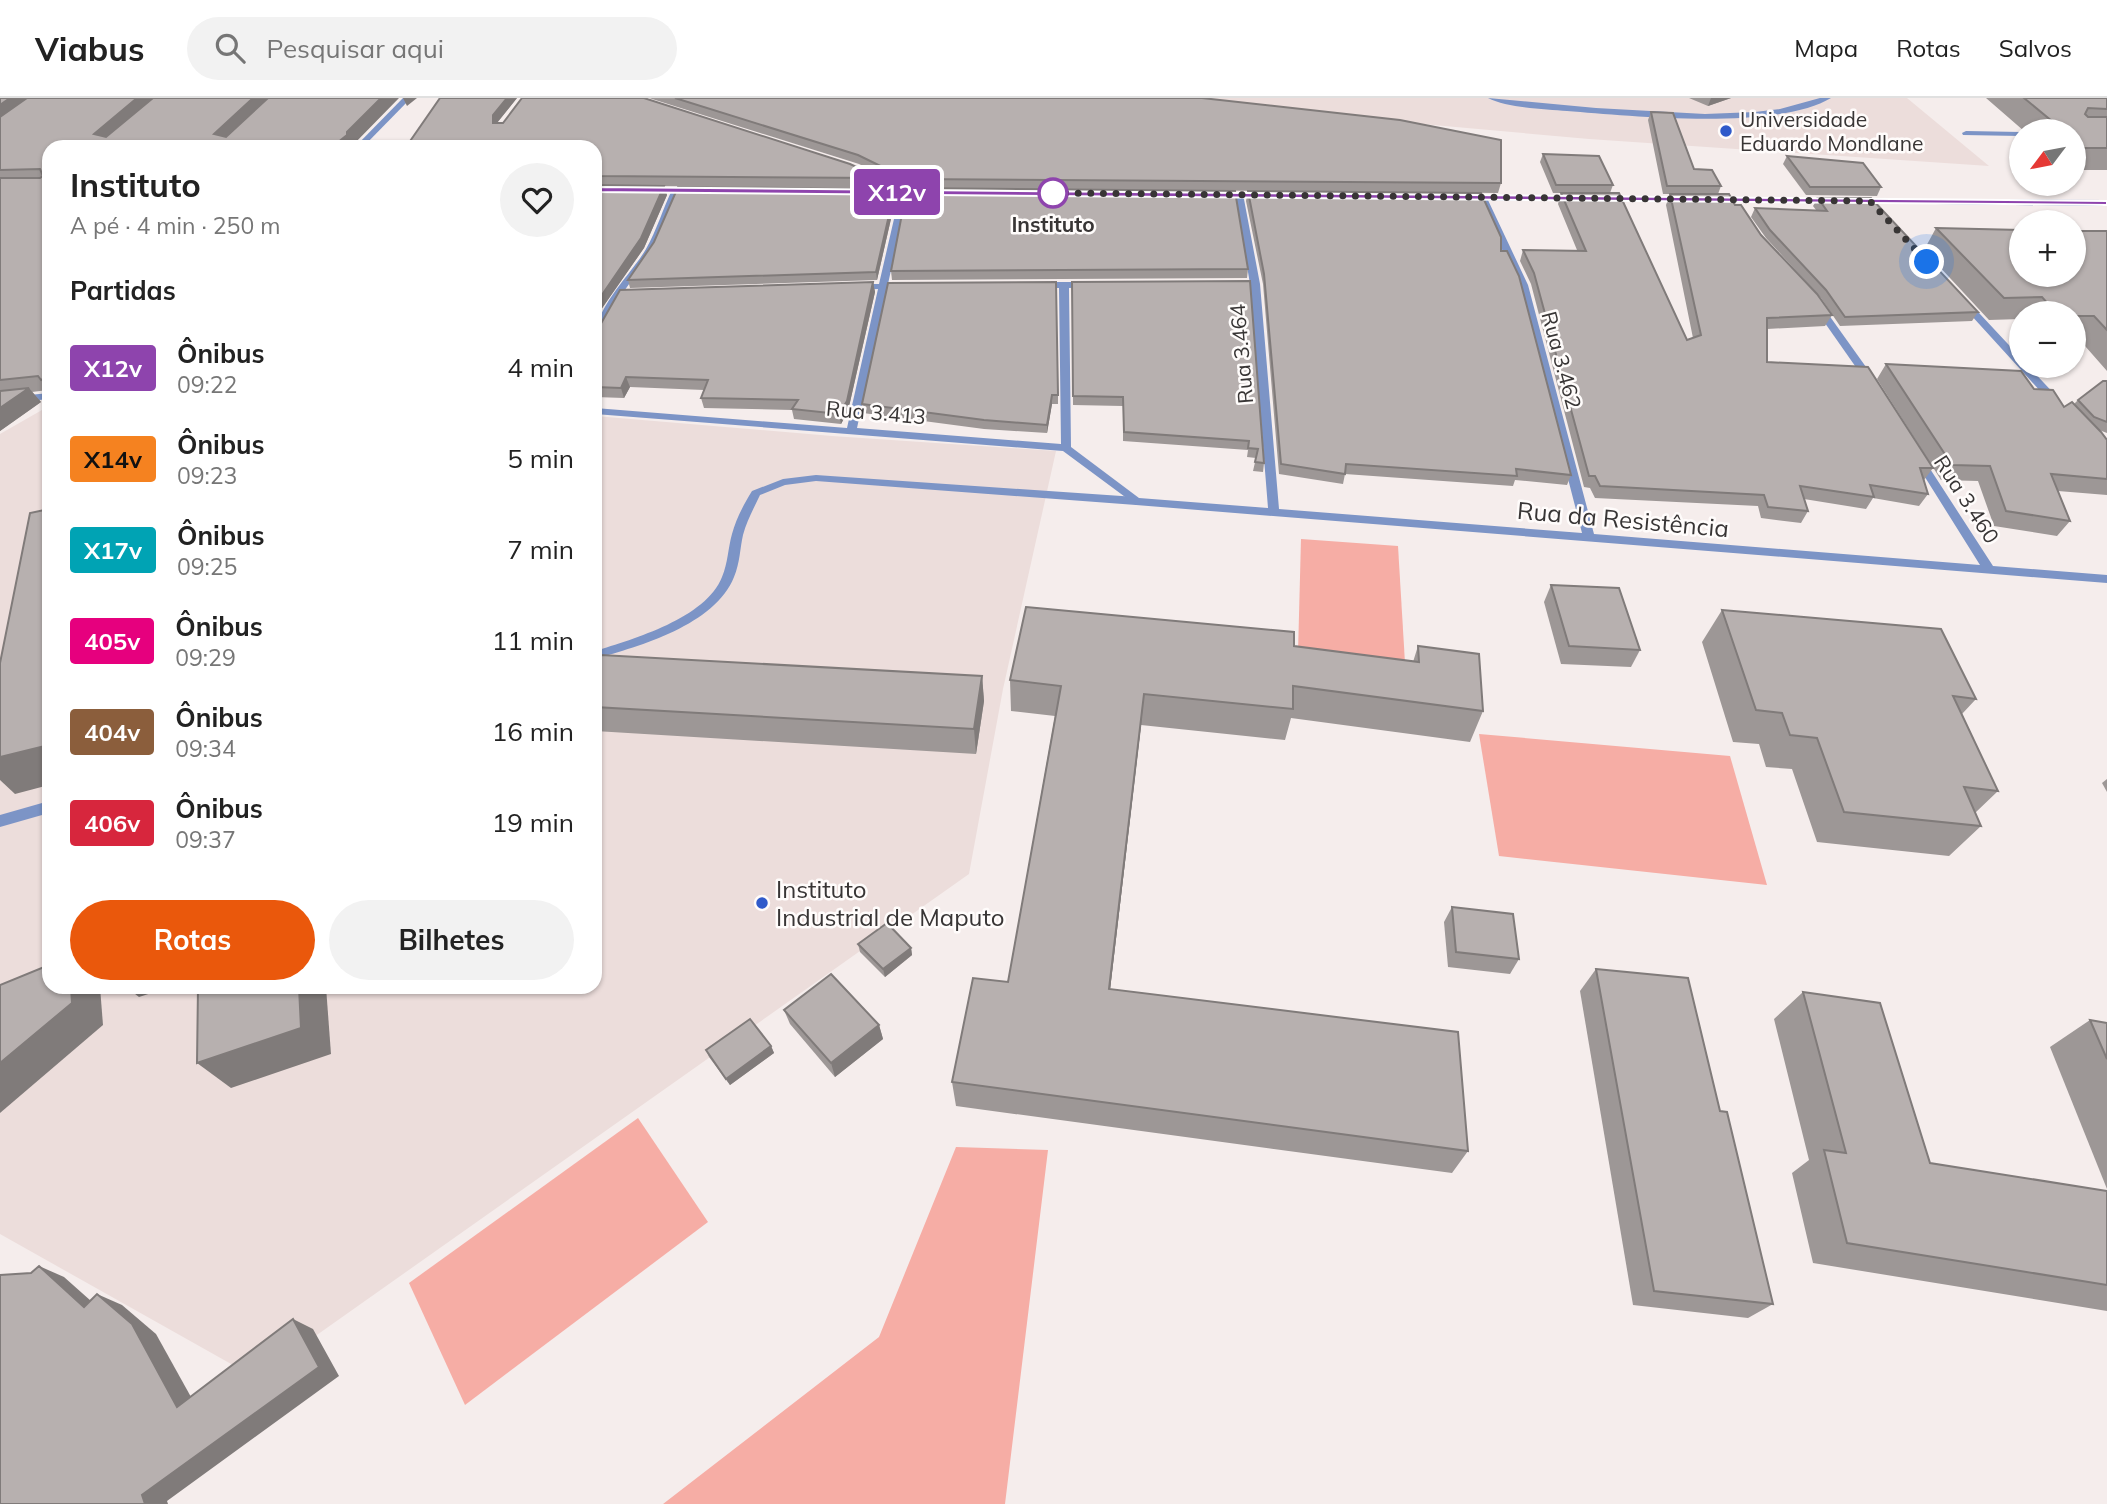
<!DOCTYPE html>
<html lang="pt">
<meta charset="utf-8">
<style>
:root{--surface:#fff;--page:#f2f2f2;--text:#222;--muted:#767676;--line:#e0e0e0;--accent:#ea580c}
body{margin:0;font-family:Mulish,sans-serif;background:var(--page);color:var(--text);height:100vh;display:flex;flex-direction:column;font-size:26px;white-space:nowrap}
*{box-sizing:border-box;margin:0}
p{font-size:23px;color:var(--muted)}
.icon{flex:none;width:38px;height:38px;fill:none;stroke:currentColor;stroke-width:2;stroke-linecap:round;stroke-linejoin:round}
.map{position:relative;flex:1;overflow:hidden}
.details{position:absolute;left:42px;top:42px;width:560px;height:854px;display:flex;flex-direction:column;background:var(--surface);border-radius:21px;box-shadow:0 2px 5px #0004}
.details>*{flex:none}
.badge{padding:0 14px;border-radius:5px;font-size:24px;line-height:46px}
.needle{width:46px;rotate:238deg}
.buttons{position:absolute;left:2009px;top:21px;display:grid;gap:14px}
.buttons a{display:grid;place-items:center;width:77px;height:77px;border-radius:50%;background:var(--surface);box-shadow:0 2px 5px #0004;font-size:35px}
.you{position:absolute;width:35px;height:35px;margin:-18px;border:5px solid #fff;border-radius:50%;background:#1a73e8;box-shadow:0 0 0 10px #1a73e833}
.map>.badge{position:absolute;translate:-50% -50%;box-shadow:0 0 0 4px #fff}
h2{padding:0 28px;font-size:26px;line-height:63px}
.round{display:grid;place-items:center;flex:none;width:74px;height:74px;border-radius:37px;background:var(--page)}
.overview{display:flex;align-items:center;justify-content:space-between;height:119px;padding:0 28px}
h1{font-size:33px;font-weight:700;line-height:52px}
.cta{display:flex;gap:14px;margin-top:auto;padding:14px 28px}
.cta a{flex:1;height:80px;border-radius:42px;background:var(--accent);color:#fff;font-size:28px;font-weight:700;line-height:80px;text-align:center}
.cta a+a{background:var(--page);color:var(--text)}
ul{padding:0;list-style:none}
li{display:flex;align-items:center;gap:21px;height:91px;padding:0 28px}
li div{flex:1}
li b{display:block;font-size:26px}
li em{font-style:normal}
li .badge{min-width:77px;font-weight:700;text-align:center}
header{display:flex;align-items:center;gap:42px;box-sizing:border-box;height:98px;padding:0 35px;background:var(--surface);border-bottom:2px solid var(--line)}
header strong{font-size:33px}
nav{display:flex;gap:38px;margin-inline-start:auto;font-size:24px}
.search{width:490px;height:63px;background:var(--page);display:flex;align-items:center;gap:18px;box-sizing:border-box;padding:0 24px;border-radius:38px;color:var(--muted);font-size:26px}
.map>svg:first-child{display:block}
.built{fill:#ecdddb}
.green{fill:#f6ada5}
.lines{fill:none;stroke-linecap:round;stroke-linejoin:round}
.service{fill:#7c94c6;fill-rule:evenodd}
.minor{fill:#7c94c6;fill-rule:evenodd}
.secondary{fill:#4766ae;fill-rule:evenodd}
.wall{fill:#9d9796}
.shaded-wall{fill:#807b7a}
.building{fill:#b7b0af;stroke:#807b7a;stroke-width:2}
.line{fill:#8e44ad;stroke:#fff;stroke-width:2}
.walk{stroke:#383535;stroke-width:7;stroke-dasharray:0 12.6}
.poi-dot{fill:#305aca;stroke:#fffcfb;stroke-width:2.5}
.stop-dot{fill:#fff;stroke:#8e44ad;stroke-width:3.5}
.labels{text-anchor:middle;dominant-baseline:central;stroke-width:5;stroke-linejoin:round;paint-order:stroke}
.far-poi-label{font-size:21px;fill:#383535;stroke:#fffcfb;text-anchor:start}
.far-stop-label{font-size:21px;font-weight:bold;fill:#383535;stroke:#fffcfb}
.far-street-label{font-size:21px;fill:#383535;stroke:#fffcfb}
.street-label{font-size:24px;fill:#383535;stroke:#fffcfb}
.poi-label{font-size:24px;fill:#383535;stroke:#fffcfb;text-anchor:start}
</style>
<header>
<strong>Viabus</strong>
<div class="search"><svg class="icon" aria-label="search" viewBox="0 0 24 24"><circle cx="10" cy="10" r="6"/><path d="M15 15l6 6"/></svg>Pesquisar aqui</div>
<nav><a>Mapa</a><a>Rotas</a><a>Salvos</a></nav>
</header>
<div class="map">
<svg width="2107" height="1406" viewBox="0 0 2107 1406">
<rect width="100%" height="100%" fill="#f5edec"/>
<!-- built -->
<g class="built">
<path d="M1199,0H1907L1989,68L1589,41L1422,26Z"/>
<path d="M49,308V889H595V318L832,338L1056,353L1003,591L969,776L256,1280L0,1136V336Z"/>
</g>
<!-- green -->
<g class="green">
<path d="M1301,441L1398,448L1405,565L1298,555Z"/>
<path d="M1479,636L1730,658L1767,787L1499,758Z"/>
<path d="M638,1020L708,1124L465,1307L409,1185Z"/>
<path d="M956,1049L1048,1052L1005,1406H663L879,1239Z"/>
</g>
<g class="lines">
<!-- service -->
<g class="service">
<path d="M1488,0L1596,10L1705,16L1755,14L1780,11L1820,0H1831C1776,33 1631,18 1567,13C1545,11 1507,10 1488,0Z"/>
<path d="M1966,33L2021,34V38L1963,37L1962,35Z"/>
<path d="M816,377L1136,399L1142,403L1136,407L816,383L785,387L760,397C754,410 747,422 743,437C740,450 740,465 734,479C715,527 640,548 595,561V553C634,541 706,520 722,479C728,465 728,450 732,436C736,421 744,406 752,393L783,381Z"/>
<path d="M49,703V715L0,729V717Z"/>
</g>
<!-- minor -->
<g class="minor">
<path d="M403,0H411L363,49H355Z"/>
<path d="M863,75H869L908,94L888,186L907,185L912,188L907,191H887L857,330L1061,346L1059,190H1039L1034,187L1039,184H1089L1094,187L1092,189L1069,190L1071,349L1139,400L1268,410L1250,186L1235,96L1239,94L1243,96L1260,186L1279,411L1582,435L1518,187L1479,100L1483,98L1487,100L1528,187L1594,436L1980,467L1913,360L1918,357L1923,360L1993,468L2107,477V485L1136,407L1063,353L595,316V310L847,330L878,191L857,192L852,189L857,186H879L900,95L863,79Z"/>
<path d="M673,90L680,92L654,151L622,196L600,238L595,241C595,209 630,178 646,151C657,132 663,110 673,90Z"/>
<path d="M1960,201H1966L2021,260V268H2028L2060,302V306H2052L1960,205Z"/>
<path d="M1815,206H1821L1876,283L1875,285H1867L1813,208Z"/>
<path d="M49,295V301L0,306V300Z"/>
</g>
<!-- secondary -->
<g class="secondary">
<path d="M646,90H695L699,92L695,94H646Z"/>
<path d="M873,92H926L930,94L926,96H876L872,94Z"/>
<path d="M1213,94L1266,95L1270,97L1266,99L1216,98H1213Z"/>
<path d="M1461,98L1577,99L1581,101L1577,103L1464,102L1460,100Z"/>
<path d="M1601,99H1686L1690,101L1686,103H1604L1600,101Z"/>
<path d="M1710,100L1833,101L1837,103L1833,105L1713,104L1709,102Z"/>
<path d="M1853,101L2107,102V108L1856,105H1853Z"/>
</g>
</g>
<!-- wall -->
<g class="wall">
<path d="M0,0L353,47V49H49V293L48,292L32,294L41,304L0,333Z"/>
<path d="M440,0H517L497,25L881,80L882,90L639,88H664L667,97L644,150L598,216L595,231L873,184L875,194L848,313L841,326L794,321L792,312L704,310L701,300L704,292L630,289L624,300L595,299V49H406Z"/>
<path d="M649,0H1202L1501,85L1498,95L908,90L859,66Z"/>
<path d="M1689,0H1731L1708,8Z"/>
<path d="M1986,0H2107V72H2074V33H2024Z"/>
<path d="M1651,14L1694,71L1721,88L1718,96L1735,107L1832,217L1825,228L1767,231V264L1933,370L1924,382L1928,396L1919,408L1873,400L1866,411L1804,401L1808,413L1801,425L1761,420L1758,408L1595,400L1590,390L1584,389L1531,186L1520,163L1523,152H1577L1558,106L1561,95H1553L1540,64L1543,56L1613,87L1610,95L1687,242L1693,240L1666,107L1670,96H1663L1648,22Z"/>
<path d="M1787,58L1881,89L1877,98L1806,97L1783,66Z"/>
<path d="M1248,93L1501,153L1571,377L1567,387L1515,382L1513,388L1345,376L1343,386L1279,376L1263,186L1246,103Z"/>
<path d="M896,99L877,182L630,190L628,182Z"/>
<path d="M1818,100L1978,214L1972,223L1840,228L1821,200L1766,140L1751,119L1755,110L1816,112L1813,108Z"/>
<path d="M1936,130L2107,133V273L2078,240H2074V215H2021V221L1989,222L1924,152Z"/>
<path d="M1248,171L1247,180L892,182L891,173Z"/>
<path d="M1250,183L1264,365L1263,374L1253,373L1256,360L1247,359L1248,352L1123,343V308L1073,307L1072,184Z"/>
<path d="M1886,266L2034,291L2064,309L2074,306L2078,302L2107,283V335L2099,332L2107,342V397L2058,393L2070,423L2057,438L1994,428L1978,383L1941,382L1877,281Z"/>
<path d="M1058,297V306H1052L1047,335L984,331L863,315L862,306Z"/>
<path d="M1551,487L1640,552L1631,569L1561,566L1544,504Z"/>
<path d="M1722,512L1976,601L1962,616L1998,693L1975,715L1981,728L1949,758L1817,744L1792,671L1766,669L1759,646L1733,644L1702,544Z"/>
<path d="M1294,548L1413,564L1418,548L1483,613L1470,644L1291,620L1285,642L1141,627L1110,892L1468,1053L1452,1075L956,1008L952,984L1008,884L1055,618L1011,613L1010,582Z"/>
<path d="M595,572L982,578L984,603L976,656L595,633Z"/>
<path d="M2107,681V694L2102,685Z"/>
<path d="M1452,809L1519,861L1510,876L1448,869L1444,824Z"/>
<path d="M858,846L911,850L912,857L885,879L860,854Z"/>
<path d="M1596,871L1720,1013L1773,1206L1748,1220L1633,1207L1580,893Z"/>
<path d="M1803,894L1930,1065L2107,1093V1213L1813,1165L1792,1075L1809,1062L1774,921Z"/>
<path d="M784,912L879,927L883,941L835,979L790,926Z"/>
<path d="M2090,922L2107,925V1091L2050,949Z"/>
<path d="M771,948L774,955L730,987L709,959L706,952Z"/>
</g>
<!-- shaded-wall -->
<g class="shaded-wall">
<path d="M10,0H37L0,26V7Z"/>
<path d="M137,0H159L102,49L94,36Z"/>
<path d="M253,0H272L221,49L214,36Z"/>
<path d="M381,0H399L353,47V49H332Z"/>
<path d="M403,0H417L407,8Z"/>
<path d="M507,0H517L496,26L493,25V17Z"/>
<path d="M1711,0H1731L1708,8Z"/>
<path d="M664,88L667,97L644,150L598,216L595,232V206Z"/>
<path d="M895,91L896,99L877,182L876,174Z"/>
<path d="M873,184L875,194L848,313L841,326L839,316Z"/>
<path d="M49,277V293L41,282Z"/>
<path d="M626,279L630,289L624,300L621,290Z"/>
<path d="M29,290L41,304L0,333V310Z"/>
<path d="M1052,297V306L1047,335V327Z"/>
<path d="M982,578L984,603L976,656L974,631Z"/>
<path d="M1144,596L1141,627L1107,918L1109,891Z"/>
<path d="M49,647V687L15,696L0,682V659Z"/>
<path d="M911,850L912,857L885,879L883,871Z"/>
<path d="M71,889H100L103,927L0,1015V965Z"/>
<path d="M126,889H170L139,899Z"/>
<path d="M299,889H326L331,956L231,990L197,965Z"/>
<path d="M879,927L883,941L835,979L831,965Z"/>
<path d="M771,948L774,955L730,987L726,981Z"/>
<path d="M39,1168L64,1179L109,1219L84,1209Z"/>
<path d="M97,1196L122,1207L156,1236L201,1317L177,1309Z"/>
<path d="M293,1221L313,1231L339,1278L167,1403L168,1406H145L142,1397Z"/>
</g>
<!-- building -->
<g class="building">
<path d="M0,0H10L0,7Z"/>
<path d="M27,0H137L94,36L106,39L153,0H253L214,36L226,39L268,0H381L347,34V37L332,49H49V277L41,282L38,278L0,282V80H40L43,78L40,71L0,72V19Z"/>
<path d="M440,0H507L493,17V25H503L522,0H644L850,66L881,80L595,78V49H406Z"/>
<path d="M675,0H1202L1400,22L1501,42V85L907,81L858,57Z"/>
<path d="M2024,0H2107V11L2088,10L2085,16L2088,19H2107V50H2083L2074,42V33H2064Z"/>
<path d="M1651,14L1673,15L1694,71L1712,72L1721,88H1667Z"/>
<path d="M1543,56L1599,58L1613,87H1556Z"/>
<path d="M1787,58L1863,65L1881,89H1810Z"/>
<path d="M595,87L664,88L641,140L595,207Z"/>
<path d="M678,89L895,91L876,174L628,182L654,144Z"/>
<path d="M907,90L1235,93L1248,171L891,173Z"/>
<path d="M1248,93L1481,95L1501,139V153H1507L1519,178L1571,377L1516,371L1517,378L1346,366L1345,376L1281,366L1264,176Z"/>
<path d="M1561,95H1619L1687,242L1701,237L1670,96H1729L1735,107H1741L1761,137L1817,196L1832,217L1767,220V264L1868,269L1933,370H1920L1928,396L1870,387L1874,399L1800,388L1808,413L1768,409L1764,397L1600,388L1595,378H1589L1534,175L1523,152L1586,153Z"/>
<path d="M1818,100H1871L1978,214L1845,219L1826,192L1770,132L1755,110L1827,113Z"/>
<path d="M1936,130L2021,132V177H2074V133H2107V232L2094,218H2074V215H2056L2042,199L2004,200Z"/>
<path d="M1250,183L1264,365L1255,364L1258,351L1248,350L1249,343L1124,334L1123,299L1073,298L1072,184Z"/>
<path d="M873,184L847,303L839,316L792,311L798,302L701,300L708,282L626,279L621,290L595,289V231L599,229L620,192Z"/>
<path d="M1056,184L1058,297H1052L1047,327L984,322L862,306L888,185Z"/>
<path d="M1886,266L2021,273L2034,291L2053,292L2064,309L2072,304L2101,334L2107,342V381L2051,376L2070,423L2006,413L1990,368L1952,367Z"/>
<path d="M2103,283H2107V324L2094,319L2078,302Z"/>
<path d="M29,290L0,310V293Z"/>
<path d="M49,411V647L0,659V565L30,415Z"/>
<path d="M1551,487L1619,490L1640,552L1569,548Z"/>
<path d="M1026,509L1294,534V548L1419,564L1418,548L1479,556L1483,613L1293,588V611L1144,596L1109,891L1458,934L1468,1053L952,984L973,880L1008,884L1061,588L1010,582Z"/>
<path d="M1722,512L1941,531L1976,601L1953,598L1998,693L1964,689L1981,728L1844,714L1817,640L1790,637L1782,615L1756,612Z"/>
<path d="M601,557L982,578L974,631L595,609V572Z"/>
<path d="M1452,809L1513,816L1519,861L1456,854Z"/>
<path d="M887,825L911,850L883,871L858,846Z"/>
<path d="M49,867V889H71L72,905L0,965V887Z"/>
<path d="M1596,871L1688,880L1720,1013L1727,1014L1773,1206L1654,1193Z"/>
<path d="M831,876L879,927L831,965L784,912Z"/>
<path d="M198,889H299L301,930L197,965Z"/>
<path d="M1803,894L1880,905L1930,1065L2107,1093V1187L1847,1145L1824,1052L1846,1055Z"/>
<path d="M750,921L771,948L726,981L706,952Z"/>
<path d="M2090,922L2107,925V961Z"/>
<path d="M39,1168L84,1209L97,1196L132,1226L177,1309L293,1221L319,1269L142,1397L145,1406H0V1177L31,1175Z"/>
</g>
<!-- line -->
<path class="line" d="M595,89L2107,103V107L592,94Z"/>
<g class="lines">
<!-- walk -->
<path class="walk" d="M1053,95L1870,103L1927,164"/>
</g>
<!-- markers -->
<g class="poi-dot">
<circle cx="1726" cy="33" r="7"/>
<circle cx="762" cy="805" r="7"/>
</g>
<circle class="stop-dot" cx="1053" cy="95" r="14"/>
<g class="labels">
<!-- far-poi labels -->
<g class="far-poi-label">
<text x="1740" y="21">Universidade<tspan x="1740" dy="24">Eduardo Mondlane</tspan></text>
</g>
<!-- far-stop labels -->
<g class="far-stop-label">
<text x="1053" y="126">Instituto</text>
</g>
<!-- far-street labels -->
<g class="far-street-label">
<text transform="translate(1241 256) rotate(-95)">Rua 3.464</text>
<text transform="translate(1562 262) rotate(75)">Rua 3.462</text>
<text transform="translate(876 314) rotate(5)">Rua 3.413</text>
<text transform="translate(1967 401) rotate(57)">Rua 3.460</text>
</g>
<!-- street labels -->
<g class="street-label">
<text transform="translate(1623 421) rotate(5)">Rua da Resistência</text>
</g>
<!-- poi labels -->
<g class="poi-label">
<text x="776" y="791">Instituto<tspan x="776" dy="28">Industrial de Maputo</tspan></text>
</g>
</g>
</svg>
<div class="buttons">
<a><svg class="needle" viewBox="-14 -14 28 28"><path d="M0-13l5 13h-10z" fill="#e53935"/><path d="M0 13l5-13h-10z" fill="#767676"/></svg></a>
<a>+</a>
<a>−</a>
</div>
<div class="you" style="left:1927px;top:164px"></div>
<b class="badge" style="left:897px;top:94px;background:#8e44ad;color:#fff">X12v</b>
<section class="details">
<div class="overview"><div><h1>Instituto</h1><p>A pé · 4 min · 250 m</p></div><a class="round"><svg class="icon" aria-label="heart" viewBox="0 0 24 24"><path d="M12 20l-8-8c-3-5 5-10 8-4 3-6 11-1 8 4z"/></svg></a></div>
<h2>Partidas</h2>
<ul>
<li><span class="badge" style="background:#8e44ad;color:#fff">X12v</span><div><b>Ônibus</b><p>09:22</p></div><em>4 min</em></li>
<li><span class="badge" style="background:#f58220;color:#111">X14v</span><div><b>Ônibus</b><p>09:23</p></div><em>5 min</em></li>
<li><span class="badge" style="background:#00a3b4;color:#fff">X17v</span><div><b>Ônibus</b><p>09:25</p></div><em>7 min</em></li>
<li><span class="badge" style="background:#e6007e;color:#fff">405v</span><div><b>Ônibus</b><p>09:29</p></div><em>11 min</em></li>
<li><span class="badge" style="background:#8b5e3c;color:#fff">404v</span><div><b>Ônibus</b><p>09:34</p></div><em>16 min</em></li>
<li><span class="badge" style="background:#d7263d;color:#fff">406v</span><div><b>Ônibus</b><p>09:37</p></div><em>19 min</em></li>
</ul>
<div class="cta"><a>Rotas</a><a>Bilhetes</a></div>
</section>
</div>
